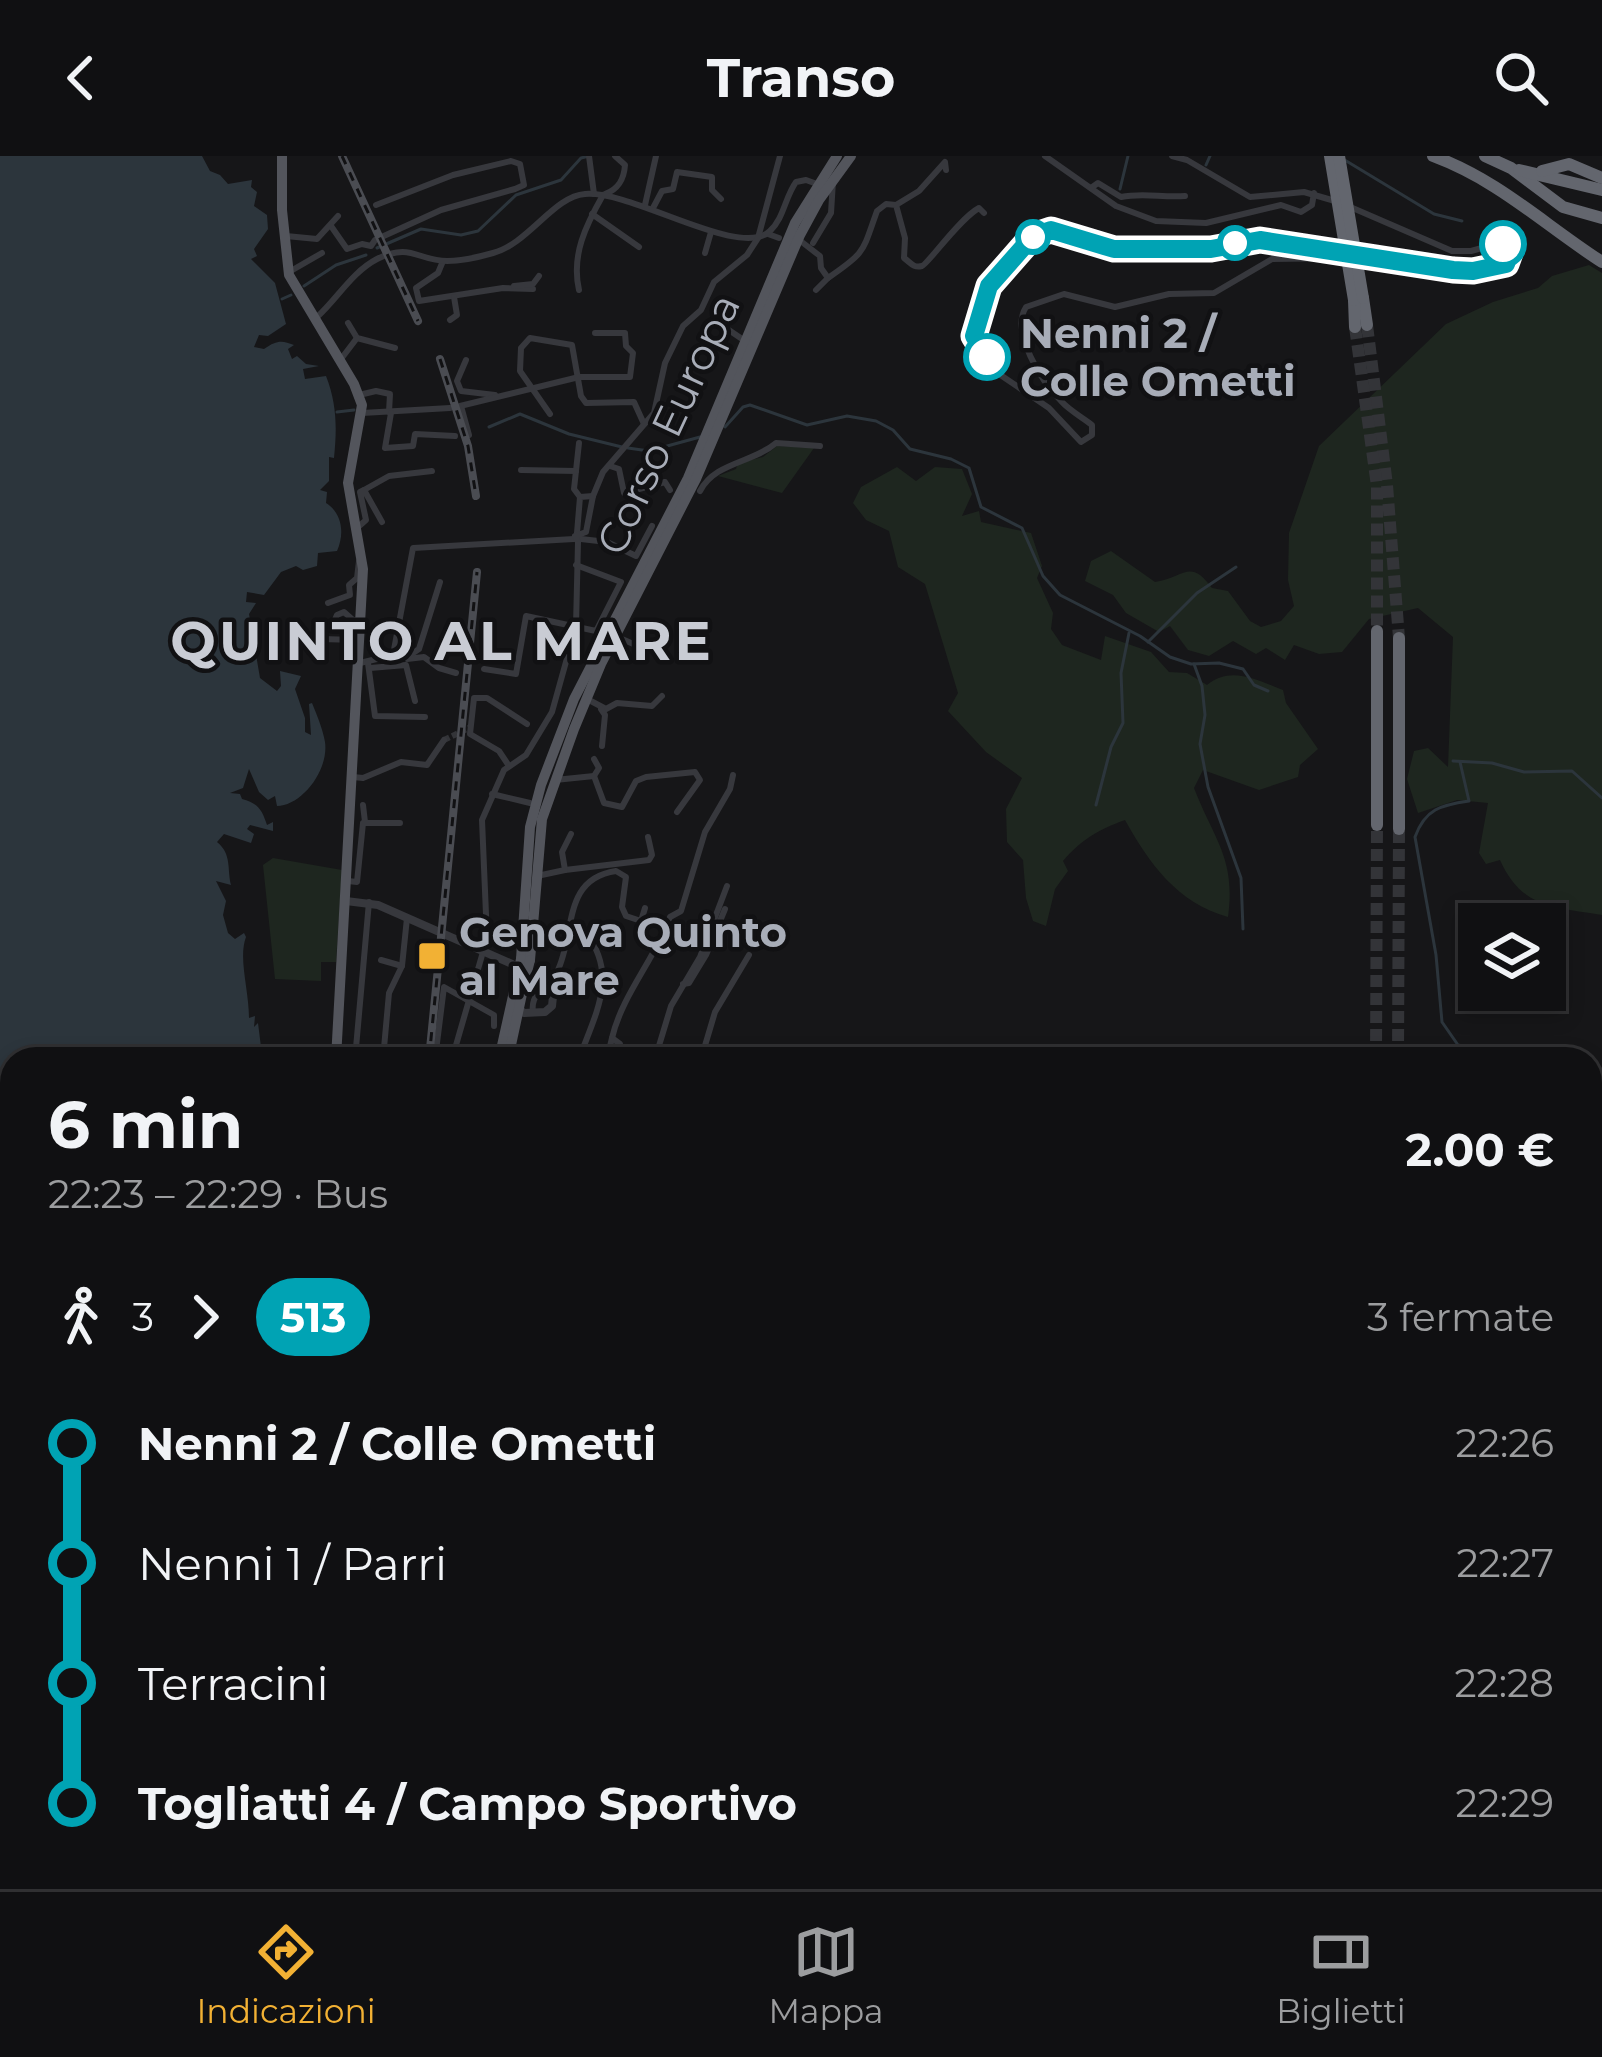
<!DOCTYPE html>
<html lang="it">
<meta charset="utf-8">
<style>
:root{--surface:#101012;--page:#19191b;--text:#f1f3f6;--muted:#9c9d9f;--line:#303032;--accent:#f2b134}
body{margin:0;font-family:Montserrat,sans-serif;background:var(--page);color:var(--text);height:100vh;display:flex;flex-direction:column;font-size:45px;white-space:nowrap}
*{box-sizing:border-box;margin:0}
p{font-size:39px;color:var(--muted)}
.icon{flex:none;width:66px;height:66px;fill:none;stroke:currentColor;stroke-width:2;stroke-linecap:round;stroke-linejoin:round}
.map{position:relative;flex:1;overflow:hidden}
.side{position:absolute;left:0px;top:891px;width:1602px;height:843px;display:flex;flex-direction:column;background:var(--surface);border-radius:36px 36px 0 0;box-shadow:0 6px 18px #0003,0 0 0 3px var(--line)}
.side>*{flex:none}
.badge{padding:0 24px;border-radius:39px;font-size:42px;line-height:78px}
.tools{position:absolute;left:1458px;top:747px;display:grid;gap:24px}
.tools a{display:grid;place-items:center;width:108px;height:108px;border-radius:0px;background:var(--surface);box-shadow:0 6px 18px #0003,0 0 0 3px var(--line);font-size:60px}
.map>.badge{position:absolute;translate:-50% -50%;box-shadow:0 0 0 6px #fff}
.legs{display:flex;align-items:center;gap:18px;height:132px;padding:0 48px;font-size:39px}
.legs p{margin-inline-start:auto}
.head{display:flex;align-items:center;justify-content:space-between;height:204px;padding:0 48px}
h1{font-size:66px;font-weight:700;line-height:90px}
ul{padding:0 48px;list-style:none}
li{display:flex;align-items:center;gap:42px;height:120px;font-size:45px}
li i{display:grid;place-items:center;width:18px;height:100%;margin:0 15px;background:currentColor}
li i::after{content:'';width:30px;height:30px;margin:-15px;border:9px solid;border-radius:50%;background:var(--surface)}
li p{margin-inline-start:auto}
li:first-child i{background:linear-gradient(#0000 50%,currentColor 0)}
li:last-child i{background:linear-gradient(currentColor 50%,#0000 0)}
header{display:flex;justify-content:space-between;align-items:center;height:156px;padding:0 48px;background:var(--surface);font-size:54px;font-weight:700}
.tabs{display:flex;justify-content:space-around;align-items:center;height:168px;border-top:3px solid var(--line);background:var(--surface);font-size:33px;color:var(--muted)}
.tabs a{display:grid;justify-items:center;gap:6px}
.tabs .current{color:var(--accent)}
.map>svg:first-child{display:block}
.green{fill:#1e261f}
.water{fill:#2c353c}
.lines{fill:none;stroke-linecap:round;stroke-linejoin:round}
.stream{stroke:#2c353c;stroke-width:3}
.minor-tunnel{stroke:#333438;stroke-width:6;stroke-dasharray:6 3;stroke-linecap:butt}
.motorway-tunnel{stroke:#333438;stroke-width:12;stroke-dasharray:12 6;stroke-linecap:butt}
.minor{stroke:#37383d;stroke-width:6}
.tertiary{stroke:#37383d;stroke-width:8}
.primary{stroke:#53555c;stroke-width:10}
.motorway{stroke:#63666e;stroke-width:12}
.rail-casing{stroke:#4a4c52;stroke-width:8}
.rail{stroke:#111113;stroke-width:3;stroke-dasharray:9;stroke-linecap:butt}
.primary-bridge{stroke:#53555c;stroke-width:10}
.motorway-bridge{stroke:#63666e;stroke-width:12}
.line-1-casing{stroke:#fff;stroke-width:27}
.line-1{stroke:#00a3b4;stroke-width:18}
.stop-1-dot{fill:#fff;stroke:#00a3b4;stroke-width:6}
.poi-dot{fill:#f2b134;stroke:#111113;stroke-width:4.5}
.labels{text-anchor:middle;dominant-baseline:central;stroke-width:9;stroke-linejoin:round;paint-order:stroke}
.stop-label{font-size:42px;font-weight:bold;fill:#a8adb8;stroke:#111113;text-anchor:start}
.street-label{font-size:42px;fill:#a8adb8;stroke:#111113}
.poi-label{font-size:42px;font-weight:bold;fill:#a8adb8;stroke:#111113;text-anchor:start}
.district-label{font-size:54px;font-weight:bold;letter-spacing:3px;fill:#c9ccd4;stroke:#111113}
</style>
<header><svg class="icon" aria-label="back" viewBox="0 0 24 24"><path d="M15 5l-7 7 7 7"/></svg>Transo<svg class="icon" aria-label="search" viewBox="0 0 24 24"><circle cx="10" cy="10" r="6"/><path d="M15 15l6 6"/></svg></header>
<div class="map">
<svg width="1602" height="1733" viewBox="0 0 1602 1733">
<rect width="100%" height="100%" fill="#161618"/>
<!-- green -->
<g class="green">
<path d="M1589,109L1602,117V759C1554,751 1522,753 1500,704L1486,708L1479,697L1488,647L1457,644L1418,657L1407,623L1414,595L1428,592L1448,611L1453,481L1418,452L1369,463L1342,496L1319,498L1294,489L1285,504L1266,492L1256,498L1233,485L1209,500L1188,494L1170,470L1159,476L1126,457L1113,439L1085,425L1091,405L1111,395L1155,426C1185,421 1190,402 1212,432L1228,435L1250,465L1261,471L1281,465L1294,450L1288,424L1289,377L1319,290L1446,168L1493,146L1538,132L1552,120Z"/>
<path d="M777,290L814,292L782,337L718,320L736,313L738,307L763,301Z"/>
<path d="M897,311L916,325L935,311L962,313L972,338L962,360L979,355L981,366L1031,377L1042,410L1037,422L1053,457L1051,473L1062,489L1101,504L1105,480L1151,496L1169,516L1187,517L1207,529C1231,509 1257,524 1283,534L1286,547L1318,593L1300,609L1298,621L1259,634L1203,614L1194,632C1214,684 1236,702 1228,761C1177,747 1149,707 1125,664C1098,674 1082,683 1063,705L1068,715L1055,733L1046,770L1033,765L1026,742L1023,704L1007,686L1006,653L1022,622L986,596L948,555L958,537L925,428L898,411L889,375L866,364L853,347L861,331Z"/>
<path d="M273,702L342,714L336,806H321V825L275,823L263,709Z"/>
<path d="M1602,1110V1733H1250L1257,1722H1590V1117Z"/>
</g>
<!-- water -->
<path class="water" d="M0,0H202L210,15L220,19L228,28L252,24L251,31L257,36L254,50L267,59L268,73L254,93L257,100L251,103L275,127L286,168L268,180L259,179L254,191L264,193C278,183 283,185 294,189L288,193L292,203L297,200L306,208L319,210L303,213L305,223L326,220C337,248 337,273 334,302L329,301V325L320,334L327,336L326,347C342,357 345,377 337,395L318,397L317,410L303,414L296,410L281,416L264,439L247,436L246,446L256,447L249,458L260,522L277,535L281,530L280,515L301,520L295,533L305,562V576L311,579L309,548L312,547C317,559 323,574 325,586C329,615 301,650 277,650L275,640L268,644L259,636L249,613L243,632L230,637L240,638L242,643C258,647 262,654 267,669L273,666V675L250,669L247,673L254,678L251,687L224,678L217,686C232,698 227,713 231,729L216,725L226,745L223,759L228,777L235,783L244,777L246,781C238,802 249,834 249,862L255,860L254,871L258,867L261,891L257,903H12V1722H472L483,1733H0Z"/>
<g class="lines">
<!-- stream -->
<g class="stream">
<path d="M1343,3L1434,58L1462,65"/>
<path d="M1206,9L1210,0"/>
<path d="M1120,33L1128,0"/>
<path d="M377,92L421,73L461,79L478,75L516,39L561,24L581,2L589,0"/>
<path d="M304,130L336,109L366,99"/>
<path d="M282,143L291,139"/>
<path d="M337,256L354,254"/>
<path d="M489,271L520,258L569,278L622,291"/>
<path d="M725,271L743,251L750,249L807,269L847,260L876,265L893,274L910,293L951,303L969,312L981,351L1022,372L1043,420L1060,439L1140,480L1170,501L1191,508L1219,507L1243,513L1254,529L1268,535"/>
<path d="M628,292L649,295L700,281"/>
<path d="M1148,486L1197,437L1236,411"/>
<path d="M1194,508L1202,530L1205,559L1200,588L1208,631L1241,722L1243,773"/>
<path d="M1453,605L1492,607L1524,616L1572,615L1602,642"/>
<path d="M1460,606L1469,645C1441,649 1425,653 1415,681L1436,799L1442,866L1458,889L1482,894L1497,903"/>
<path d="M1096,649L1111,591L1123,567L1121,517L1129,477"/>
<path d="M1590,1314L1602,1302"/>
<path d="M1590,1589L1602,1586"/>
<path d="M617,1733L618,1722"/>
<path d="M1142,1733L1147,1722"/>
<path d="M1287,1733L1299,1722"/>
</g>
<!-- minor-tunnel -->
<g class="minor-tunnel">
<path d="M1037,78L1051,74L1068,78"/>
<path d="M444,584L471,571"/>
</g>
<!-- motorway-tunnel -->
<g class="motorway-tunnel">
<path d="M1367,169L1387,329L1399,482"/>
<path d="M1355,171L1377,330V475"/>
<path d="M1376,903L1377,669"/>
<path d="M1398,903L1399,673"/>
<path d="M1427,1722L1431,1733"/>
<path d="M1449,1722L1452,1733"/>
</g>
<!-- minor -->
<g class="minor">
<path d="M589,0L594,38"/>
<path d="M1045,0L1116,50L1156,65L1206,67L1281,49L1301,56L1312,49L1314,37"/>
<path d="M1172,0L1187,4L1250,41L1304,36L1335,45"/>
<path d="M1091,32L1098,27L1121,41C1144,36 1162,42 1185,40"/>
<path d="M605,38C619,33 624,23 625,9L615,0"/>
<path d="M645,49L656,0"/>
<path d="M896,49L919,35L945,6L946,14"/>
<path d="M1348,50L1452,95H1471L1500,87L1508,91L1510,100C1492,132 1391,103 1358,102"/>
<path d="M653,52L662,35L673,33L677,16L712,21V34L721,43"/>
<path d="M592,58L639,91"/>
<path d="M331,70L347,93L362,88L371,90L375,84L441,54L515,33L524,29L520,8L511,5L453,19L376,49"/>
<path d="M768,78L779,82"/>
<path d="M1037,78C1005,108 979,138 974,182L999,218L1049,252L1081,286L1092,279V269C1082,261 1070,255 1061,245C1042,226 1010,176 1026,151L1064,138L1115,151L1169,138L1214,137L1272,103L1344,102"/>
<path d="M1068,78L1114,93L1132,94L1211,93L1260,84L1343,95"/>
<path d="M286,80L317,83L338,60"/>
<path d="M798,83L820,100L821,112L828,122C866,96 862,97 877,55L886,48L896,49L905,82L904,102C911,107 913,112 922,110C927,109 960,62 979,52L984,57"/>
<path d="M813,87L831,57L833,25"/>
<path d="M705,97L711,76"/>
<path d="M443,105L438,117L416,132L419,145L503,132L533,133"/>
<path d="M289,116L322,97"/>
<path d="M514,130L533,128L539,120"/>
<path d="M579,134C571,99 586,69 603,39"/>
<path d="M816,134L828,122"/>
<path d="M726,160L720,168L745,185"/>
<path d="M317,161C337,143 352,116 377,103C411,86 418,105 447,105C462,105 479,101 493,97C528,88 554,40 585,38C633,34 740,104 770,75C784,62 785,41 796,26L806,24L817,28"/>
<path d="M450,164L457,159L454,141"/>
<path d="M348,167L357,182L395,192"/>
<path d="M341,203L357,182"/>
<path d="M466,204L457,225L461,235L495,239"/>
<path d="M359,239L376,235L390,238L389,256"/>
<path d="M460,250L579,221H630L633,197L626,190L625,177H595"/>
<path d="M461,250L469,279"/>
<path d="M362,257L450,252"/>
<path d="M391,257L385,292L413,290L415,278L455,280"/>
<path d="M550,258L520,215L521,192L530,182L572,189L581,240L586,247L634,246L644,268"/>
<path d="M579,287L574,333L580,341"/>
<path d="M610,310L619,313L624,337L665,326L670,334"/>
<path d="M521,314L576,315"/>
<path d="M364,334L389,320L432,315"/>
<path d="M700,335C715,306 753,307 776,287L820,290"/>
<path d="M357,372L366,364L360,336L364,334L382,366"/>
<path d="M577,377L580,341L593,340"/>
<path d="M581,383L607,386L636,400L652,370"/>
<path d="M328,447L350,439L349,429L357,422L359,405"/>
<path d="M353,464L351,473L344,476L334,466L337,459L344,456L353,464H360"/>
<path d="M615,480L638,490"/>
<path d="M312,497L321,483L357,484"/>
<path d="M393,499H410L419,493L440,426"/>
<path d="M407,503L424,501L439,512L456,517"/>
<path d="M360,507L393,499L413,392L574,383"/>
<path d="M368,507L375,560L425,561"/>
<path d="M370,512L406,509L415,545"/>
<path d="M484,513L516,518L526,460L596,475L621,426L576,409"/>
<path d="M589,544L606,553L617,547L652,550L662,540"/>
<path d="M601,553L605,559L602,590"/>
<path d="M594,603L599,612L594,620"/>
<path d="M509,610L499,595L470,578L474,542H487L527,568"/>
<path d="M353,621L363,622L401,606L427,609L444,584"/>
<path d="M555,624L594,620L604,647L622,651L636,625L646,621L695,616L700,624L677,656"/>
<path d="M492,638L530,647"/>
<path d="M363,649L365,666"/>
<path d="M565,714L649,704L652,699L648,681"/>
<path d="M537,720L565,714L562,696L571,678"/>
<path d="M348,725L357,726L363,667H400"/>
<path d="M568,779L575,774L586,777C619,820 595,858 579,903"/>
<path d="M381,804L402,810"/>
<path d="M683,828L689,827L706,799L725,753"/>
<path d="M533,856C530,835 548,833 557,816C576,779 561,723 616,715L626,721L622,751L626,760L641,765L645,752"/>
<path d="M612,882C622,839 655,803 670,761L681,755L705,676L730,633L733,619"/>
<path d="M355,903L369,746"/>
<path d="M383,903L389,837L402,810L407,762"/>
<path d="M435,903L444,831L494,859V870"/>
<path d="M452,903L487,782L482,664L504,614L526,599L552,556L576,470L578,386L575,380L586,376L593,340L603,316L654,257L665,207L683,170L701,154L714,126L747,99L758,82L780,0"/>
<path d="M607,903L612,882L620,888L622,903"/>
<path d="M655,903L671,850L700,801L727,730"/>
<path d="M701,903L715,856L749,799"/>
<path d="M1590,1114L1602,1107"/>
<path d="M791,1722L793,1733"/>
<path d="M684,1733L688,1722"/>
<path d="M894,1733L908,1722"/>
<path d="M974,1733L977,1722"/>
<path d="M1002,1733L1005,1722"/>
</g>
<!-- tertiary -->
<g class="tertiary">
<path d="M346,745L378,749L512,808"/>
<path d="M536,817L546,823"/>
<path d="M518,852L524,857L545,856L552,850L554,831"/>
<path d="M674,1722L679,1733"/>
</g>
<!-- primary -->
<g class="primary">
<path d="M282,0V54L289,119L354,228L362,249L348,327L363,413L336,903"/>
<path d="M521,803L530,671L541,629L574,543L688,322L795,67L837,0"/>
<path d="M530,804L542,663L574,573L601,508L696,323L800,79L819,44L851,0"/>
<path d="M499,903L517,822"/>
<path d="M508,903L525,824"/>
<path d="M746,1722L748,1733"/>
</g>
<!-- motorway -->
<g class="motorway">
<path d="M1433,0C1500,25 1543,68 1602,106"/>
<path d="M1485,0L1511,12L1563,51L1602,62"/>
<path d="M1519,14L1602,34"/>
<path d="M1542,15L1569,8L1602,22"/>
<path d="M1363,142L1367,169"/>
<path d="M1354,144L1355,171"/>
<path d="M1377,475V669"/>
<path d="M1399,482V673"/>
</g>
<!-- rail casing -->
<g class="rail-casing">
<g id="rail">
<path d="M342,0L418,165"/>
<path d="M440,203L468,290L476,340"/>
<path d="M429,903L477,416"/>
<path d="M516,1733L517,1722"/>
</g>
</g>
<!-- rail -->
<use href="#rail" class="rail"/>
<!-- primary-bridge -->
<g class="primary-bridge">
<path d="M517,822L521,803"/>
<path d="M525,824L530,804"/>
</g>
<!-- motorway-bridge -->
<g class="motorway-bridge">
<path d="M1330,0L1354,144"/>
<path d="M1339,0L1363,142"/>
</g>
</g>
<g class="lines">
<!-- line-1 casing -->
<g class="line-1-casing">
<path id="line-1" d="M987,201L974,180L989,130L1033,80L1051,74L1114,93H1211L1260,84L1453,114L1473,115L1506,108L1510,97L1503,88"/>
</g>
<!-- line-1 -->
<use href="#line-1" class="line-1"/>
</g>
<!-- markers -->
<g class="stop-1-dot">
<circle cx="1033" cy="81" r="15"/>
<circle cx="1235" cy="87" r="15"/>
<circle cx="1503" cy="88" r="21"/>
<circle cx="987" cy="201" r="21"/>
</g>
<rect class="poi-dot" x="417" y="785" width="30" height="30" rx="6"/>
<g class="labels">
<!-- stop labels -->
<g class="stop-label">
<text x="1020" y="177">Nenni 2 /<tspan x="1020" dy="48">Colle Ometti</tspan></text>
</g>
<!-- street labels -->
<g class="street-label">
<text transform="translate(668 268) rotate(-65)">Corso Europa</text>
</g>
<!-- poi labels -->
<g class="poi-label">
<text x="459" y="776">Genova Quinto<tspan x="459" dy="48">al Mare</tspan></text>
</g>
<!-- district labels -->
<g class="district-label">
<text x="442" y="485">QUINTO AL MARE</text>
</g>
</g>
</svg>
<div class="tools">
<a><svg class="icon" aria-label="layers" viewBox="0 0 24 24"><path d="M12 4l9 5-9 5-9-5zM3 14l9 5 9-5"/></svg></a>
</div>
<section class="side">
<div class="head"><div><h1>6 min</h1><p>22:23 – 22:29 · Bus</p></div><b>2.00 €</b></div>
<div class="legs"><svg class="icon" aria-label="walk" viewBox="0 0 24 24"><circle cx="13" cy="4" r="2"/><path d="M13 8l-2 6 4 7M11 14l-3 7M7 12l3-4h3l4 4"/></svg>3<svg class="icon" aria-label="forward" viewBox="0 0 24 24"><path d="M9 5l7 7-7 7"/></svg><b class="badge" style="background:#00a3b4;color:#fff">513</b><p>3 fermate</p></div>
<ul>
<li><i style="color:#00a3b4"></i><b>Nenni 2 / Colle Ometti</b><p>22:26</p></li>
<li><i style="color:#00a3b4"></i><span>Nenni 1 / Parri</span><p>22:27</p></li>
<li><i style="color:#00a3b4"></i><span>Terracini</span><p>22:28</p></li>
<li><i style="color:#00a3b4"></i><b>Togliatti 4 / Campo Sportivo</b><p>22:29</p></li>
</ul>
</section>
</div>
<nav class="tabs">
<a class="current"><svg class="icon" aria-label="directions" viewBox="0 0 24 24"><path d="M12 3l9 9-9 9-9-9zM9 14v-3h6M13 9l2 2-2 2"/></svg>Indicazioni</a>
<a><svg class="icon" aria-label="map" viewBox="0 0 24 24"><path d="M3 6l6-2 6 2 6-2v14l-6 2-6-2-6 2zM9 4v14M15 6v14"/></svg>Mappa</a>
<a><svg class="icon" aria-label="tickets" viewBox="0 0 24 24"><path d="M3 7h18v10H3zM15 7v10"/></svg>Biglietti</a>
</nav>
